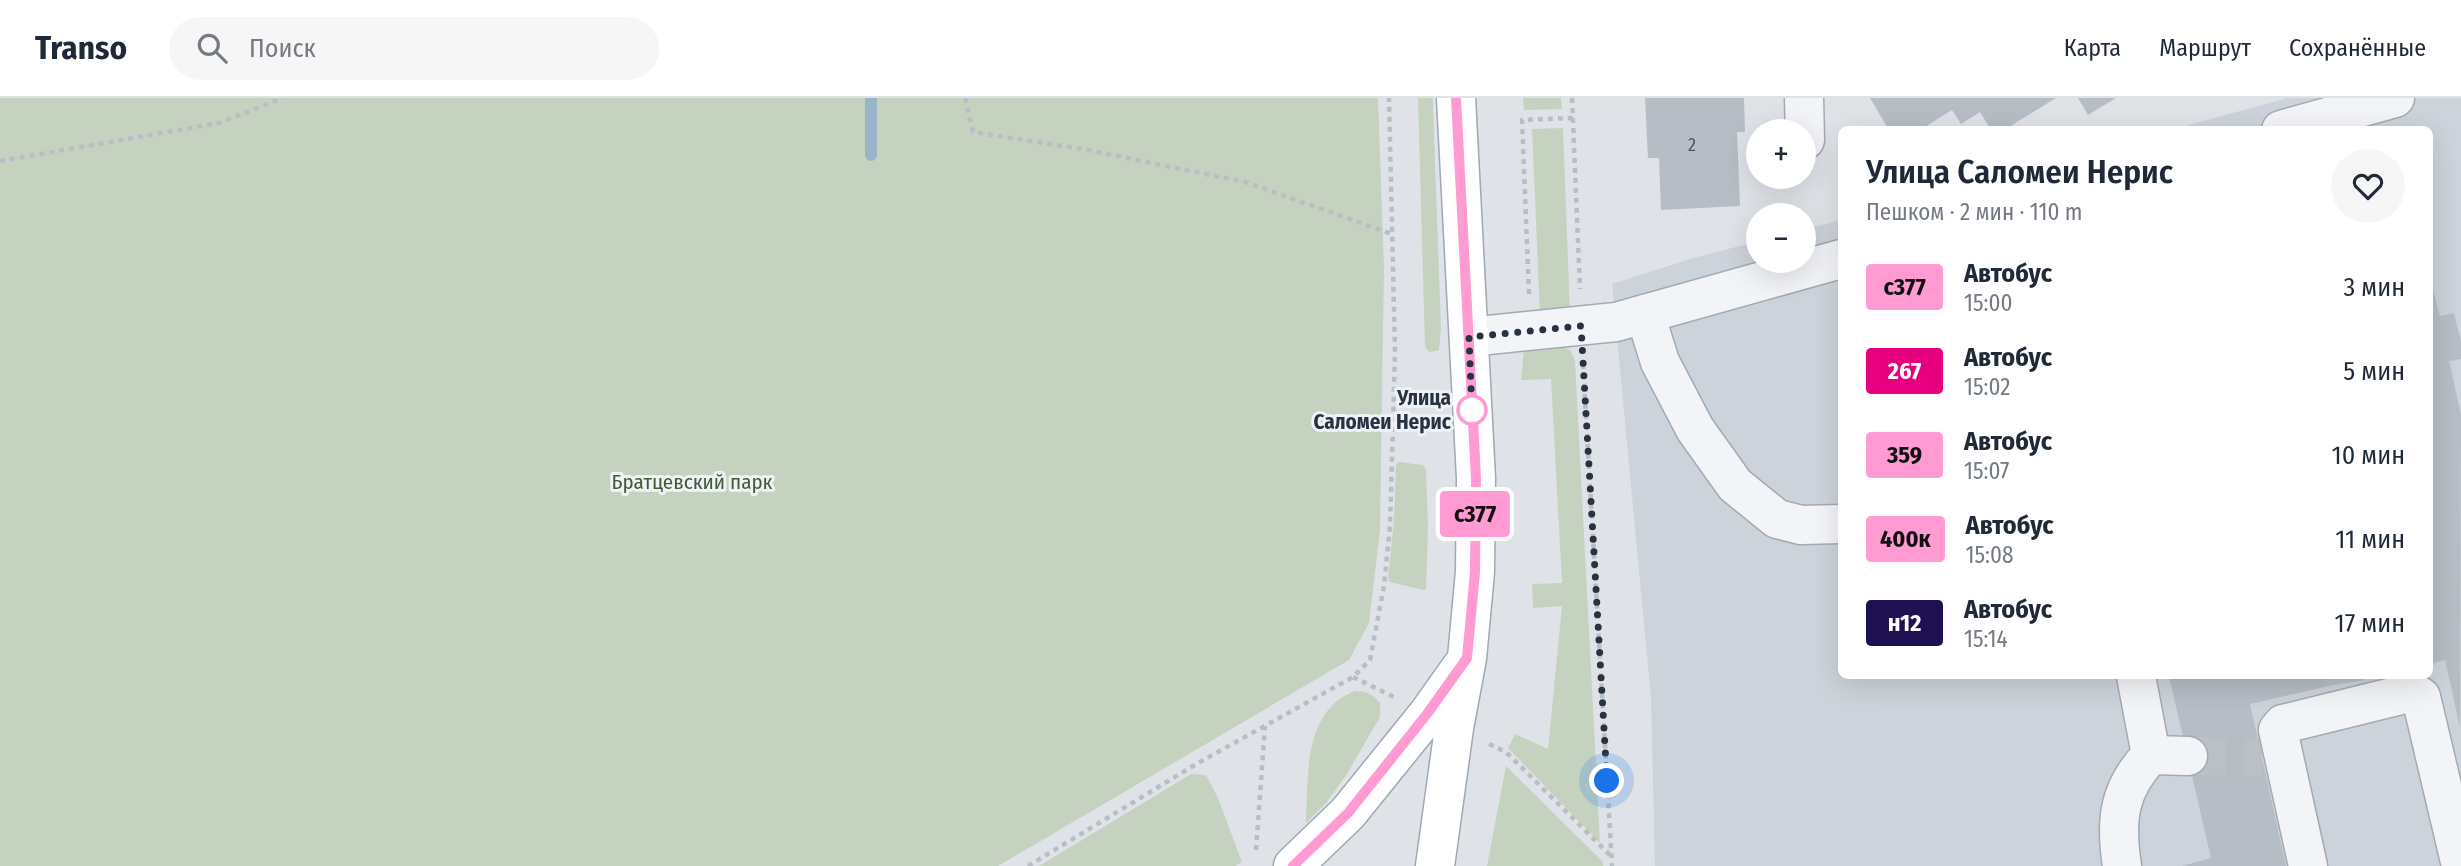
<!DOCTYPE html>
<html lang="ru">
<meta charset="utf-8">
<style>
:root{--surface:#fff;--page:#f6f6f7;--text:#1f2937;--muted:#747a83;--line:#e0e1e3}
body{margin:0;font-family:"Fira Sans Condensed",sans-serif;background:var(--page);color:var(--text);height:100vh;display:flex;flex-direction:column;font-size:26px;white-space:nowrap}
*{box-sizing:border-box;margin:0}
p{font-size:23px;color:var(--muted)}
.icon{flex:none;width:38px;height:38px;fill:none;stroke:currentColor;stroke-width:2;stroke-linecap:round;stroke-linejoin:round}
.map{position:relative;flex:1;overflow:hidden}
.sheet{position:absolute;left:1838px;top:28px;width:595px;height:553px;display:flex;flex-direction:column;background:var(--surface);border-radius:10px;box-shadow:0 7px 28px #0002}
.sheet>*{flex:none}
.badge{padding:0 14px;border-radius:5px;font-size:24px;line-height:46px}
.fabs{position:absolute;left:1746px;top:21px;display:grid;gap:14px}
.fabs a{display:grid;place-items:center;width:70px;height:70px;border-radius:50%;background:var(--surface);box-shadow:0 7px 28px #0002;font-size:35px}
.you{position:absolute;width:35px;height:35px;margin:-18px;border:5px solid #fff;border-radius:50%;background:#1a73e8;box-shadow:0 0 0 10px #1a73e833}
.map>.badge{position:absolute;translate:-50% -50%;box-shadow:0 0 0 4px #fff}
.round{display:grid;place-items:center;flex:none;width:74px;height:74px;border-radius:37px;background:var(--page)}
.summary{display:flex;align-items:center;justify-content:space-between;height:119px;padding:0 28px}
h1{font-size:33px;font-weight:600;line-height:52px}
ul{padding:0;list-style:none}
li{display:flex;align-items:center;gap:21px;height:84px;padding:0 28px}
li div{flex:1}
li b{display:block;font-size:26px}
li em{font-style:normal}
li .badge{min-width:77px;font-weight:700;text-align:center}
header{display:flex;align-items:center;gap:42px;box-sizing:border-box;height:98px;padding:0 35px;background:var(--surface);border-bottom:2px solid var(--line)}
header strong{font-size:33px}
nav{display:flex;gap:38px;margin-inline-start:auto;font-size:24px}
.search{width:490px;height:63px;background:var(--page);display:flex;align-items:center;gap:18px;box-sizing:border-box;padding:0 24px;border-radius:38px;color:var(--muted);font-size:26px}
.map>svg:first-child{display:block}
.built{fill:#cdd3da}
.green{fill:#c6d2c0}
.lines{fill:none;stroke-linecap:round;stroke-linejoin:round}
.stream{stroke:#9ab4c9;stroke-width:12}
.building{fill:#b6bdc5}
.minor-tunnel{stroke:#bac0c6;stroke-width:38;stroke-dasharray:38 19;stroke-linecap:butt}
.minor-casing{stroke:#a4aab2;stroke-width:41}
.major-casing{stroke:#9ea9b4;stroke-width:41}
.path{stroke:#b9bec4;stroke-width:4.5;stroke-dasharray:5 5;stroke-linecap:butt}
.minor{stroke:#f2f4f7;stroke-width:38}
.major{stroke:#fff;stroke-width:38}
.line-casing{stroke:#fff;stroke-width:16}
.line{stroke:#ff9ad2;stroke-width:10}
.walk{stroke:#283240;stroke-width:7;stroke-dasharray:0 12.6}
.stop-dot{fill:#fff;stroke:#ff9ad2;stroke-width:3.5}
.labels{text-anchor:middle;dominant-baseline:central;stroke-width:6;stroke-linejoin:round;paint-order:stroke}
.number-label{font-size:18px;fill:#4c5561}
.stop-label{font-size:21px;font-weight:bold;fill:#283240;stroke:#eff2f6;text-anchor:end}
.park-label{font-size:21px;fill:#3f5c35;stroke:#eff2f6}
</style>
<header>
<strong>Transo</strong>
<div class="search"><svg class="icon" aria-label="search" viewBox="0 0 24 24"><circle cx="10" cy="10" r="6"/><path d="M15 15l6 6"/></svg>Поиск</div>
<nav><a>Карта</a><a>Маршрут</a><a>Сохранённые</a></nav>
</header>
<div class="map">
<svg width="2461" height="768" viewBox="0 0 2461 768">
<rect width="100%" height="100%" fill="#dfe3e8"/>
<!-- built -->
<path class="built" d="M2287,0H2461V768H1655L1651,600L1612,186L1693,160L1759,143V163H1804V132L1841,122V578H2429V32L2175,31Z"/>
<!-- green -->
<g class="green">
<path d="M0,0H1378L1384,169L1380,432L1369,525L1349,562L998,768H0Z"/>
<path d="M1418,0H1433V9L1441,230L1439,252L1429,254L1425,249Z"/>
<path d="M1523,0H1561L1562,11L1524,12Z"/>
<path d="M1563,30L1570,216L1540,217L1532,31Z"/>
<path d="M1556,245L1570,252L1575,263L1600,745L1508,650L1515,636L1548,651L1562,508L1533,510L1532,486L1562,485L1551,281L1521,282L1524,251Z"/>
<path d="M1399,364L1423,367L1426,372L1428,428L1426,491L1423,492L1390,484L1388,481L1394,421L1396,367Z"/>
<path d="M1355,593C1367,593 1372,596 1380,605V619L1345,679L1326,705L1306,725C1308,680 1303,612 1355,593Z"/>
<path d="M1506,668L1603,764V768H1487Z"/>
<path d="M1191,676L1206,677L1218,700L1242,764L1235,768H1039Z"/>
</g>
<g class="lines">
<!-- stream -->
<path class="stream" d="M871,0V57"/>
</g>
<!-- building -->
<g class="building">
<path d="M1645,0H1744L1745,34H1737L1740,108L1661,112L1659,60H1648Z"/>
<path d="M1870,0H2056L2004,32H1991L1980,14L1961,26L1952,12L1920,32H1889Z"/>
<path d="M2078,0H2116L2088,17Z"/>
<path d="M2429,175L2440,218L2454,215L2461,244V261L2449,263L2461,317L2460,629L2445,562L2429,566Z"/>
<path d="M2169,578H2373L2250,606L2286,768H2182L2211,760Z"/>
</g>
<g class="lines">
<!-- minor-tunnel -->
<g class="minor-tunnel">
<path d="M2344,578L2345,585"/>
<path d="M2188,658L2262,659"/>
</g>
<!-- minor casing -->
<g class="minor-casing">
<g id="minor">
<path d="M1804,0L1805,42"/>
<path d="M2281,32L2395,0"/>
<path d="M1645,216L1660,264L1695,331L1735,387L1777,421L1801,427L1841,426"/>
<path d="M1469,239L1616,224L1841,161"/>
<path d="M2151,657L2188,658"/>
<path d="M2122,768C2115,723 2118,691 2151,657L2136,578"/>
<path d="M2308,768L2278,632L2283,626L2413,594L2421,599L2461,768"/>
</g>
</g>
<!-- major casing -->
<g class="major-casing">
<g id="major">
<path d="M1293,768L1348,715L1428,616L1462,568"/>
<path d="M1435,768L1454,630L1467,560L1475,474L1476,380L1456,0"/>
</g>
</g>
<!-- path -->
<g class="path">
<path d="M965,0L973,34L1088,52L1245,84L1392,136"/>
<path d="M1572,0L1580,191"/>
<path d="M0,63L219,25L283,0"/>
<path d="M1529,196L1522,22L1573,20"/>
<path d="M1583,266L1612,768"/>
<path d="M1353,579L1394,599"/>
<path d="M1489,646L1506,654L1611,758"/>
<path d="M1256,752L1265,628"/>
<path d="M1028,768L1198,665L1353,579L1370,562L1384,488L1390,428L1395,254L1389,0"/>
</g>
<!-- minor -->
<use href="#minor" class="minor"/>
<!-- major -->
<use href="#major" class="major"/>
</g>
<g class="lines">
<!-- line casing -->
<g class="line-casing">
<path id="line" d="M1293,768L1348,715L1427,616L1467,560L1475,474L1476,380L1456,0"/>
</g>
<!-- line -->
<use href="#line" class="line"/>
<!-- walk -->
<path class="walk" d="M1472,312V314L1469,239L1581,228L1607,683"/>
</g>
<!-- markers -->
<circle class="stop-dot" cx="1472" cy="312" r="14"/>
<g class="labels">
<!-- number labels -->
<g class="number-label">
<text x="1692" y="47">2</text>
</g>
<!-- stop labels -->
<g class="stop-label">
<text x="1451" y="300">Улица<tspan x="1451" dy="24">Саломеи Нерис</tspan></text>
</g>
<!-- park labels -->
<g class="park-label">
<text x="692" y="384">Братцевский парк</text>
</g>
</g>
</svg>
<div class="fabs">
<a>+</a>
<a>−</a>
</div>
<div class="you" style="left:1607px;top:683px"></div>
<b class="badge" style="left:1475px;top:416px;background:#ff9ad2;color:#111">с377</b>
<section class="sheet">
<div class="summary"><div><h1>Улица Саломеи Нерис</h1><p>Пешком · 2 мин · 110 m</p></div><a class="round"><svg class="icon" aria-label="heart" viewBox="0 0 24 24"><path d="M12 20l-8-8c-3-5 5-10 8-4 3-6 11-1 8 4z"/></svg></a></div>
<ul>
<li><span class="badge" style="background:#ff9ad2;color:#111">с377</span><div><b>Автобус</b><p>15:00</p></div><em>3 мин</em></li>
<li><span class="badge" style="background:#e6007e;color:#fff">267</span><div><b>Автобус</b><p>15:02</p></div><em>5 мин</em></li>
<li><span class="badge" style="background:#ff9ad2;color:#111">359</span><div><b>Автобус</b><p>15:07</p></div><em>10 мин</em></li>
<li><span class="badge" style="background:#ff9ad2;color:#111">400к</span><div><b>Автобус</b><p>15:08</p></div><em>11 мин</em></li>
<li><span class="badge" style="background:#1f1051;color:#fff">н12</span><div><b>Автобус</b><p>15:14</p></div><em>17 мин</em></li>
</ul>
</section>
</div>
